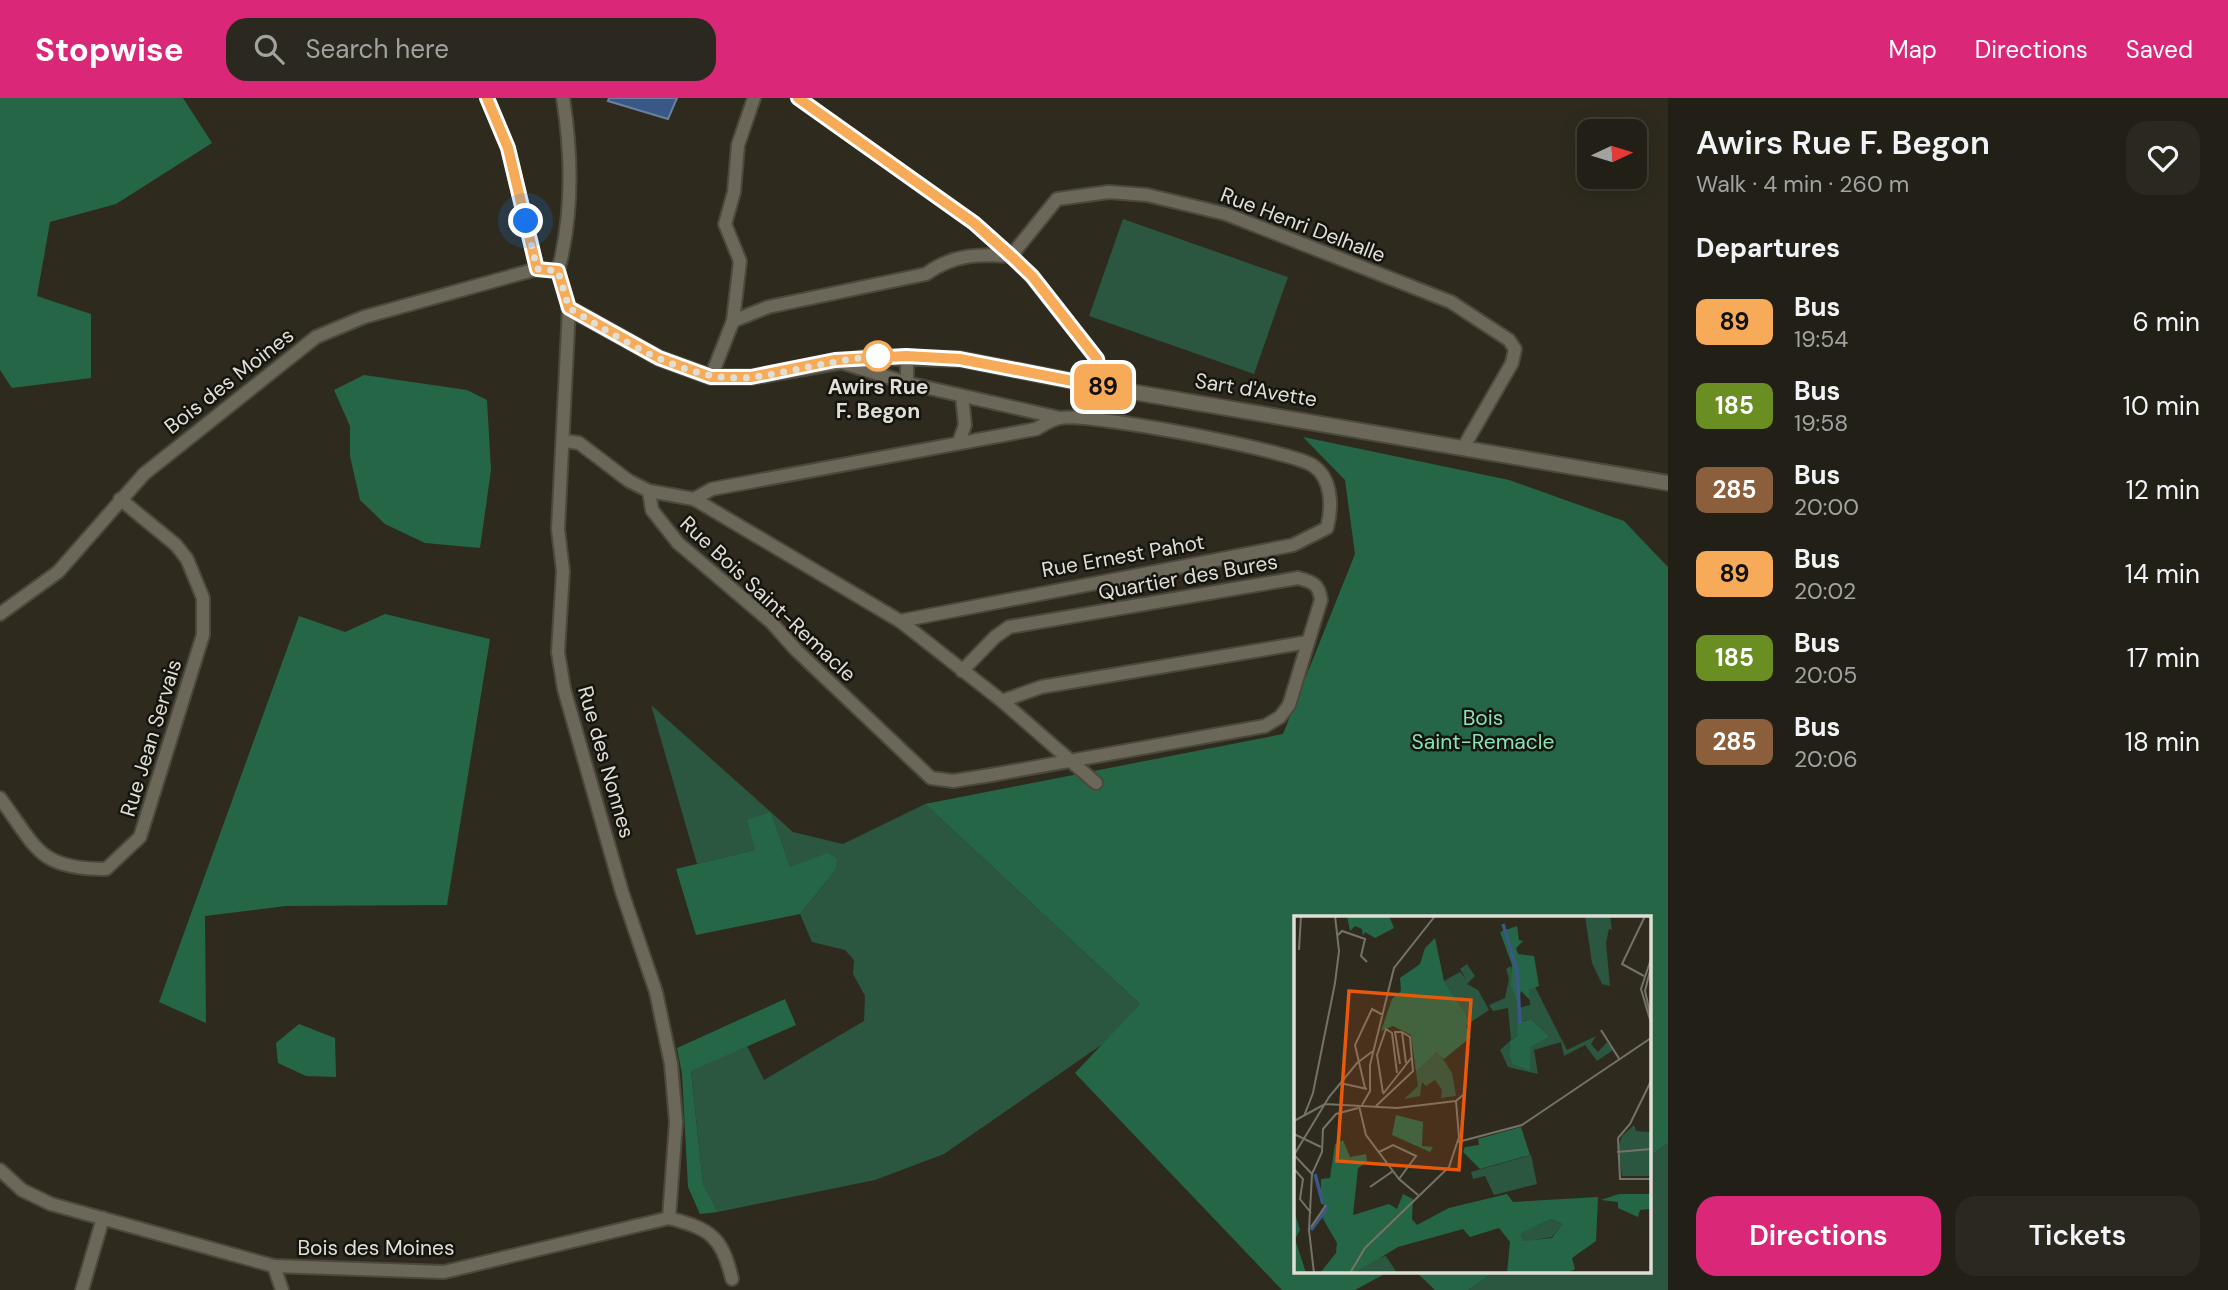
<!DOCTYPE html>
<meta charset="utf-8">
<style>
:root{--surface:#222016;--page:#2a281f;--text:#f1f3f6;--muted:#a2a3a1;--line:#3f3e35;--accent:#db2777}
body{margin:0;font-family:"DM Sans",sans-serif;background:var(--page);color:var(--text);height:100vh;display:flex;flex-direction:column;font-size:26px;white-space:nowrap}
*{box-sizing:border-box;margin:0}
p{font-size:23px;color:var(--muted)}
.icon{flex:none;width:38px;height:38px;fill:none;stroke:currentColor;stroke-width:2;stroke-linecap:round;stroke-linejoin:round}
.map{position:relative;flex:1;overflow:hidden}
.drawer{display:flex;flex-direction:column;background:var(--surface);width:560px}
.drawer>*{flex:none}
.badge{padding:0 14px;border-radius:10px;font-size:24px;line-height:46px}
.needle{width:46px;rotate:86deg}
.tools{position:absolute;left:1577px;top:21px;display:grid;gap:14px}
.tools a{display:grid;place-items:center;width:70px;height:70px;border-radius:14px;background:var(--surface);box-shadow:0 4px 18px #0003,0 0 0 2px var(--line);font-size:35px}
.you{position:absolute;width:35px;height:35px;margin:-18px;border:5px solid #fff;border-radius:50%;background:#1a73e8;box-shadow:0 0 0 10px #1a73e833}
.map>.badge{position:absolute;translate:-50% -50%;box-shadow:0 0 0 4px #fff}
h2{padding:0 28px;font-size:26px;line-height:63px}
.round{display:grid;place-items:center;flex:none;width:74px;height:74px;border-radius:21px;background:var(--page)}
.headline{display:flex;align-items:center;justify-content:space-between;height:119px;padding:0 28px}
h1{font-size:33px;font-weight:600;line-height:52px}
.action{display:flex;gap:14px;margin-top:auto;padding:14px 28px}
.action a{flex:1;height:80px;border-radius:21px;background:var(--accent);color:#fff;font-size:28px;font-weight:600;line-height:80px;text-align:center}
.action a+a{background:var(--page);color:var(--text)}
ul{padding:0;list-style:none}
li{display:flex;align-items:center;gap:21px;height:84px;padding:0 28px}
li div{flex:1}
li b{display:block;font-size:26px}
li em{font-style:normal}
li .badge{min-width:77px;font-weight:700;text-align:center}
header{display:flex;align-items:center;gap:42px;box-sizing:border-box;height:98px;padding:0 35px;background:var(--accent);color:#fff}
header strong{font-size:33px}
nav{display:flex;gap:38px;margin-inline-start:auto;font-size:24px}
.search{width:490px;height:63px;background:var(--page);display:flex;align-items:center;gap:18px;box-sizing:border-box;padding:0 24px;border-radius:21px;color:var(--muted);font-size:26px}
main{display:flex;flex:1;min-height:0}
.map>svg:first-child{display:block}
.green{fill:#2b563f}
.forest{fill:#256646}
.water{fill:#395886;stroke:#6b809e;stroke-width:2}
.lines{fill:none;stroke-linecap:round;stroke-linejoin:round}
.minor-casing{stroke:#4b493e;stroke-width:16}
.tertiary-casing{stroke:#4b493e;stroke-width:18}
.minor{stroke:#6b6759;stroke-width:12}
.tertiary{stroke:#6b6759;stroke-width:14}
.line-casing{stroke:#fff;stroke-width:16}
.line{stroke:#f7ab59;stroke-width:10}
.walk{stroke:#e0dfd6;stroke-width:7;stroke-dasharray:0 12.6}
.stop-dot{fill:#fff;stroke:#f7ab59;stroke-width:3.5}
.labels{text-anchor:middle;dominant-baseline:central;stroke-width:5;stroke-linejoin:round;paint-order:stroke}
.street-label{font-size:21px;fill:#e0dfd6;stroke:#15140e}
.stop-label{font-size:21px;font-weight:bold;fill:#e0dfd6;stroke:#15140e}
.park-label{font-size:21px;fill:#88e4b2;stroke:#15140e}
.inset-river{fill:none;stroke:#395886;stroke-width:3.5}
.inset-road{fill:none;stroke:#757368;stroke-width:2}
.view{fill:#e8590c;fill-opacity:0.15;stroke:#e8590c;stroke-width:3.5}
.inset-edge{fill:none;stroke:#e0dfd6;stroke-width:3.5}
</style>
<header>
<strong>Stopwise</strong>
<div class="search"><svg class="icon" aria-label="search" viewBox="0 0 24 24"><circle cx="10" cy="10" r="6"/><path d="M15 15l6 6"/></svg>Search here</div>
<nav><a>Map</a><a>Directions</a><a>Saved</a></nav>
</header>
<main>
<div class="map">
<svg width="1668" height="1192" viewBox="0 0 1668 1192">
<rect width="100%" height="100%" fill="#2e2b1e"/>
<!-- green -->
<g class="green">
<path d="M1123,121L1288,179L1254,276L1089,218Z"/>
<path d="M651,607L793,734L843,746L925,706L1140,906L1104,945L944,1056L875,1082L718,1114L703,1086L691,972L747,948L764,982L864,923L865,898L853,876L854,862L845,852L812,844L800,816L835,773L828,756L790,769L771,714L755,752L697,766Z"/>
<path d="M1668,1045V1192H1469L1495,1173H1649V1059Z"/>
</g>
<!-- forest -->
<g class="forest">
<path d="M0,0H183L212,45L116,106L50,124L37,198L91,216V280L12,290L0,272Z"/>
<path d="M364,277L467,292L487,302L491,372L480,450L425,445L385,426L360,402L350,358V328L334,292Z"/>
<path d="M1303,339L1509,382L1624,423L1668,469V1045L1649,1059V819H1295V1173H1390L1355,1192H1282L1075,975L1140,906L925,706L1283,636L1355,456L1345,382Z"/>
<path d="M385,516L490,541L447,807L286,808L205,818L206,925L159,904L299,518L345,534Z"/>
<path d="M771,714L790,769L828,755L837,761L835,773L800,816L696,837L676,771L755,752L747,722Z"/>
<path d="M785,901L796,927L691,973L703,1086L718,1114L700,1116L688,1089L682,976L677,950Z"/>
<path d="M299,926L335,940L336,979L306,978L278,965L276,945Z"/>
<path d="M1415,1173H1495L1469,1192H1435Z"/>
</g>
<!-- water -->
<path class="water" d="M609,0H677L668,21L608,3Z"/>
<g class="lines">
<!-- minor casing -->
<g class="minor-casing">
<g id="minor">
<path d="M487,0L508,50L537,171"/>
<path d="M798,0L974,125L1011,158L1032,179L1097,261L1103,289"/>
<path d="M558,173L569,210L558,431L563,473L558,554L564,591L622,794L656,894L671,966L676,1024L669,1120"/>
<path d="M558,173C573,117 572,57 563,0"/>
<path d="M733,223L768,209L926,176C953,156 979,156 1011,158L1057,101L1109,94L1147,97L1226,116L1451,204L1509,242L1515,251L1512,265L1463,350"/>
<path d="M907,258V285"/>
<path d="M837,263L907,285L1060,320"/>
<path d="M711,279L733,223L740,163L725,126L734,94L738,47L754,0"/>
<path d="M565,343L579,345L629,383L649,393L694,401L900,523L1002,603L1096,685"/>
<path d="M959,344L965,327L962,298"/>
<path d="M649,393L652,412L678,445L771,524L796,552L931,680L953,683L991,677L1265,628L1280,619L1289,607L1321,502C1319,486 1313,484 1298,480L1009,529L995,539L962,573"/>
<path d="M694,401L712,391L1036,331C1043,327 1052,321 1060,320C1088,314 1287,352 1312,367C1333,380 1332,410 1327,430L1293,447L900,523"/>
<path d="M0,516L58,474L144,376L316,239L364,219L537,171L558,173"/>
<path d="M1002,603L1041,589L1308,544"/>
<path d="M0,700C37,750 38,771 106,771L140,739L203,537V500L187,461L176,447L120,401"/>
<path d="M0,1072L22,1092L51,1106L274,1168L444,1174L669,1120C710,1131 722,1138 732,1181"/>
<path d="M274,1168L282,1192"/>
<path d="M82,1192L103,1120"/>
</g>
</g>
<!-- tertiary casing -->
<g class="tertiary-casing">
<path id="tertiary" d="M569,210L659,260L711,279H752L868,259L960,261L1103,289L1668,385"/>
</g>
<!-- minor -->
<use href="#minor" class="minor"/>
<!-- tertiary -->
<use href="#tertiary" class="tertiary"/>
</g>
<g class="lines">
<!-- line casing -->
<g class="line-casing">
<path id="line" d="M487,0L508,50L537,171L558,173L569,210L659,260L711,279H751L835,262L906,258L960,261L1103,289L1097,261L1032,178L1011,158L974,125L798,0"/>
</g>
<!-- line -->
<use href="#line" class="line"/>
<!-- walk -->
<path class="walk" d="M526,123L537,171L558,173L569,210C623,242 688,287 754,279C799,273 841,259 887,258H878"/>
</g>
<!-- markers -->
<circle class="stop-dot" cx="878" cy="258" r="14"/>
<g class="labels">
<!-- street labels -->
<g class="street-label">
<text transform="translate(1303 127) rotate(21)">Rue Henri Delhalle</text>
<text transform="translate(229 283) rotate(-38)">Bois des Moines</text>
<text transform="translate(1256 292) rotate(9)">Sart d'Avette</text>
<text transform="translate(1123 458) rotate(-10)">Rue Ernest Pahot</text>
<text transform="translate(1188 479) rotate(-10)">Quartier des Bures</text>
<text transform="translate(768 501) rotate(43)">Rue Bois Saint-Remacle</text>
<text transform="translate(151 640) rotate(-73)">Rue Jean Servais</text>
<text transform="translate(606 664) rotate(74)">Rue des Nonnes</text>
<text x="376" y="1150">Bois des Moines</text>
</g>
<!-- stop labels -->
<g class="stop-label">
<text x="878" y="289">Awirs Rue<tspan x="878" dy="24">F. Begon</tspan></text>
</g>
<!-- park labels -->
<g class="park-label">
<text x="1483" y="620">Bois<tspan x="1483" dy="24">Saint-Remacle</tspan></text>
</g>
</g>
<!-- overview -->
<g transform="translate(1294 818)">
<rect width="357" height="357" fill="#2e2b1e"/>
<path d="M291,0H316L318,14L315,13L312,27L316,70L308,68L298,47ZM173,48L181,60L173,68L184,74L195,94L177,106L150,65L166,56L172,63L166,53ZM217,50L225,92L236,89L235,74L241,71L273,134L302,120L297,128L304,136L313,126L319,134L303,145L291,129L270,140L267,126L240,134L244,158L214,151L206,134L216,125L215,139L235,154L237,131L256,121L237,103L225,106L224,119L217,124L214,92L199,95L195,89L211,82L215,63L212,53ZM144,135L158,157L162,180L147,182L148,174L141,164L132,170L128,166L126,180L110,183L124,170L122,156ZM340,209L342,215L357,216V260H328L324,231L328,220ZM237,239L243,268L200,279L191,260L179,263L177,256ZM257,303L268,308L258,321L229,326L225,318ZM92,340L103,357H62L84,342Z" fill="#2b563f"/>
<path d="M53,0H95L100,12L81,22L71,16L69,20L68,13L61,10L56,15ZM223,10L225,24L229,25L222,32L224,38L240,40L245,70L235,74L236,84L227,75L224,87L217,70L218,49L206,16ZM141,22L150,65L177,106L172,110L177,121L150,143L143,136L122,156L117,119L99,110L87,115L98,83L107,75L106,62L126,48L131,32ZM237,103L256,121L237,131L236,155L219,148L215,139L216,125L224,119L223,107ZM102,199L129,206L128,230L139,231L136,236L98,219ZM227,211L236,239L186,253L169,236L171,231L185,229L184,223ZM49,224L56,241L72,238L73,246L64,252L59,299L95,288L103,293L109,278L119,283L118,303L123,309L155,292L213,278L219,286L304,281L302,325L278,342L281,353L273,357H213L216,326L205,312L176,321L169,313L104,331L61,357H26L42,337L43,327L28,301L33,295L27,284V263L36,262L41,228ZM257,303L268,308L258,322L229,325L226,318ZM325,278H357V293L346,294L344,301L324,292V286L307,284ZM0,295L6,314L1,323L12,357H0Z" fill="#256646" fill-rule="evenodd"/>
<path class="inset-river" d="M209,8L223,54L226,107M21,258L29,288M17,314L34,291"/>
<path class="inset-road" d="M44,19L48,15L71,23L67,40L73,46M5,34L7,0M357,43L347,73L357,107M357,51L351,75L357,101M350,60L328,48L351,0M307,114L326,144M108,116L112,147M106,148L101,116H108M46,167L73,173M71,172L61,129L78,93L89,99M89,177L83,139L92,113L98,117L103,157M89,178L118,141M68,189L76,175V149L100,52L141,0M65,190L72,219L105,263L124,279M82,190L119,155L116,121L108,116M10,200L19,177L41,67L45,35L41,0M0,205L31,188L103,192L162,185M0,218L27,231M324,222L336,208L357,165M324,222L326,263M164,226L228,209L357,122M85,236L99,229L122,240L105,263M323,236L357,233M0,239L35,181L63,147L79,135M0,239L18,258L15,314L20,357M0,253L9,263L6,283L17,297M18,258L28,236L29,213L42,198L64,192M325,263H357M76,271L99,255M17,311L32,289M56,357L71,332L155,251L165,221L162,185L169,179"/>
<path class="view" d="M55,75L177,84L165,254L43,245Z"/>
<rect width="357" height="357" class="inset-edge"/>
</g>
</svg>
<div class="tools">
<a><svg class="needle" viewBox="-14 -14 28 28"><path d="M0-13l5 13h-10z" fill="#e53935"/><path d="M0 13l5-13h-10z" fill="#a2a3a1"/></svg></a>
</div>
<div class="you" style="left:526px;top:123px"></div>
<b class="badge" style="left:1103px;top:289px;background:#f7ab59;color:#111">89</b>
</div>
<section class="drawer">
<div class="headline"><div><h1>Awirs Rue F. Begon</h1><p>Walk · 4 min · 260 m</p></div><a class="round"><svg class="icon" aria-label="heart" viewBox="0 0 24 24"><path d="M12 20l-8-8c-3-5 5-10 8-4 3-6 11-1 8 4z"/></svg></a></div>
<h2>Departures</h2>
<ul>
<li><span class="badge" style="background:#f7ab59;color:#111">89</span><div><b>Bus</b><p>19:54</p></div><em>6 min</em></li>
<li><span class="badge" style="background:#6b8e23;color:#fff">185</span><div><b>Bus</b><p>19:58</p></div><em>10 min</em></li>
<li><span class="badge" style="background:#8b5e3c;color:#fff">285</span><div><b>Bus</b><p>20:00</p></div><em>12 min</em></li>
<li><span class="badge" style="background:#f7ab59;color:#111">89</span><div><b>Bus</b><p>20:02</p></div><em>14 min</em></li>
<li><span class="badge" style="background:#6b8e23;color:#fff">185</span><div><b>Bus</b><p>20:05</p></div><em>17 min</em></li>
<li><span class="badge" style="background:#8b5e3c;color:#fff">285</span><div><b>Bus</b><p>20:06</p></div><em>18 min</em></li>
</ul>
<div class="action"><a>Directions</a><a>Tickets</a></div>
</section>
</main>
